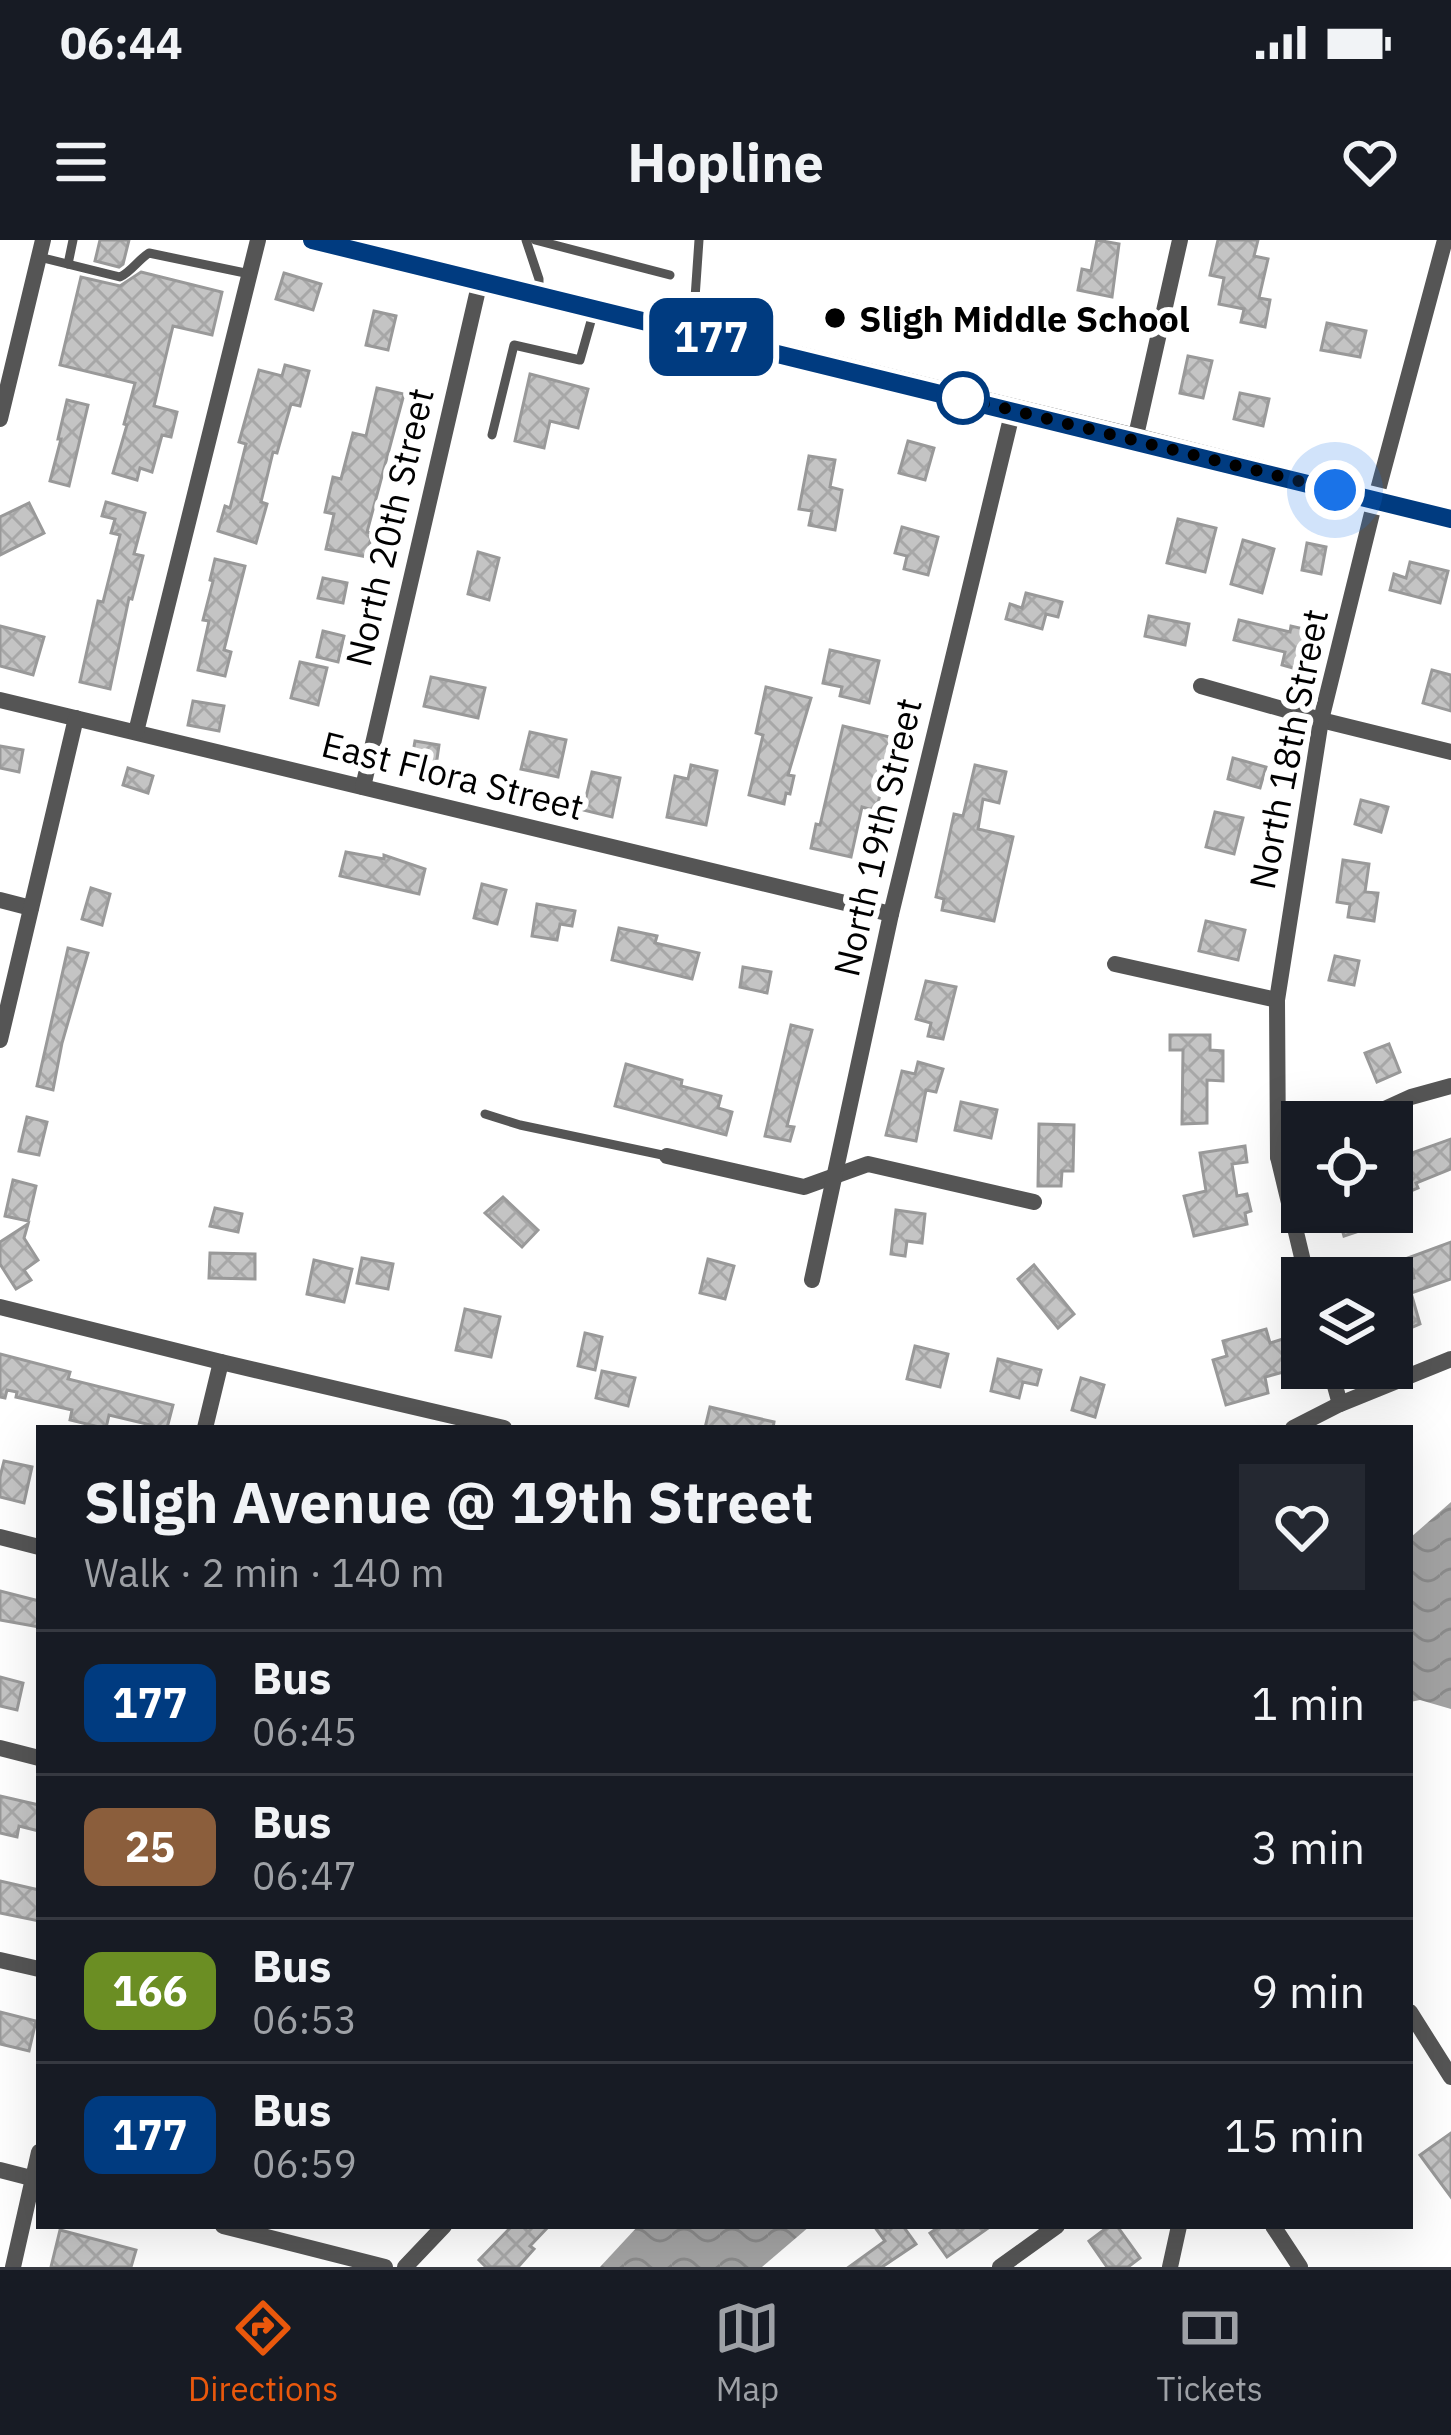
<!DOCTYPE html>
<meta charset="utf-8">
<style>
:root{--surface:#171b24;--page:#242831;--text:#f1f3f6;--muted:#9ea1a6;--line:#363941;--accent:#ea580c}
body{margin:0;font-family:"IBM Plex Sans",sans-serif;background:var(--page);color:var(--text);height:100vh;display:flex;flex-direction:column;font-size:45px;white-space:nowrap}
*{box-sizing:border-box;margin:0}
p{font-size:39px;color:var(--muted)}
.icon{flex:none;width:66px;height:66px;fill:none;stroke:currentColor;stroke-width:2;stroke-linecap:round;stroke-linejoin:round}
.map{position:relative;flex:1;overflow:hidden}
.sheet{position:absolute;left:36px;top:1185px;width:1377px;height:804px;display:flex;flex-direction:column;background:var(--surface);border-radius:0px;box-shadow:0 12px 48px #0002}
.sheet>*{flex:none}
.badge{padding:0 24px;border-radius:18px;font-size:42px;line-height:78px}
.tools{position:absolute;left:1281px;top:861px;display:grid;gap:24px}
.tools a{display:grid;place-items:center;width:132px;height:132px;border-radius:0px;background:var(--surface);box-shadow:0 12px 48px #0002;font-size:60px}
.you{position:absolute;width:60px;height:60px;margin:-30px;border:9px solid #fff;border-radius:50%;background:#1a73e8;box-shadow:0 0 0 18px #1a73e833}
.map>.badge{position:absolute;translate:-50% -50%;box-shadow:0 0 0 6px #fff}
.round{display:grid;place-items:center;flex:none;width:126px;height:126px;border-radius:0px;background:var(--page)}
.head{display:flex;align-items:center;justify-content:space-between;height:204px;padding:0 48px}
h1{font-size:57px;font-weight:800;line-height:90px}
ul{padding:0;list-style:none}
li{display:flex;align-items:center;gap:36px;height:144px;padding:0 48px;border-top:3px solid var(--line)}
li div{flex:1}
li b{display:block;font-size:45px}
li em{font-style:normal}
li .badge{min-width:132px;font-weight:700;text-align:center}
.status{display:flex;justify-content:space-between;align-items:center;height:84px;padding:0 60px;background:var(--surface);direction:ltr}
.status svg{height:33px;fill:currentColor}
header{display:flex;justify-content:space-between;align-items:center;height:156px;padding:0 48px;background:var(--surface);font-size:54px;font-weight:800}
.dock{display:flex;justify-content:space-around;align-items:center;height:168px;border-top:3px solid var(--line);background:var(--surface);font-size:33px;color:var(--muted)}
.dock a{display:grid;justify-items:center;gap:6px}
.dock .selected{color:var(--accent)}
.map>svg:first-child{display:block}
.water{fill:url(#water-waves)}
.building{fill:url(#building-cross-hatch);stroke:#999;stroke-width:3}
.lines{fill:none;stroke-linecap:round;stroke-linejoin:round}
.lane{stroke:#555;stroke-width:9}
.street{stroke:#555;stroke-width:16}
.secondary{stroke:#222;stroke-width:24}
.line-casing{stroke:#fff;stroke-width:27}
.line{stroke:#003b80;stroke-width:18}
.walk{stroke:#000;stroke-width:12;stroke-dasharray:0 21.6}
.poi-dot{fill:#000;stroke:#fff;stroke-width:4.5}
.stop-dot{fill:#fff;stroke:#003b80;stroke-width:6}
.labels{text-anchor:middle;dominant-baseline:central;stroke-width:12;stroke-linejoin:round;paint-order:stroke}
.poi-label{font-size:36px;font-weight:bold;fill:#000;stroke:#fff;text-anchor:start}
.street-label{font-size:36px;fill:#000;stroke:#fff}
</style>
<div class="status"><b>06:44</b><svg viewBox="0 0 49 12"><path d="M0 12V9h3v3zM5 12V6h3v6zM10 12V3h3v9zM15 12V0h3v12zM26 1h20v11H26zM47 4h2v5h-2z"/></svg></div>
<header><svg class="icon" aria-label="menu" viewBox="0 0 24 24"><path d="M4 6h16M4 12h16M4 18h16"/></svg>Hopline<svg class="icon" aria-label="heart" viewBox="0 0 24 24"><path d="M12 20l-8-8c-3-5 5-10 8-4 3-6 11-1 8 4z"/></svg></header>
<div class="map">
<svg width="1451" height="2027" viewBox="0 0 1451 2027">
<defs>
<pattern id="water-waves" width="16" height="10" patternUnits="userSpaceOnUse" patternTransform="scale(3)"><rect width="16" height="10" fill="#a3a3a3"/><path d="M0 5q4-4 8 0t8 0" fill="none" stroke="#8b8b8b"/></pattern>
<pattern id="building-cross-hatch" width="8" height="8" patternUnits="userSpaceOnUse" patternTransform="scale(3)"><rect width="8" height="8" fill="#c4c4c4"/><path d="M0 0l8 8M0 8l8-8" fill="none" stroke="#a7a7a7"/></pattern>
</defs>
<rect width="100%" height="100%" fill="#fff"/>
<!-- water -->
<g class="water">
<path d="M1451,1262V1469L1420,1460L1410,1462V1298Z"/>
<path d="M638,1986H810L762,2027H600Z"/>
</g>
<!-- building -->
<g class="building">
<path d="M100,0H129L123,24L119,27L95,21Z"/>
<path d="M1097,0L1119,4L1112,57L1078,50L1082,29L1091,31Z"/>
<path d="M1218,0H1258L1254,16L1268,19L1259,58L1270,60L1265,87L1241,82L1244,69L1219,64L1224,38L1210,35Z"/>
<path d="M141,32L222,52L212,95L173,86L154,166L177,172L171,197L162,195L152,232L140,228L137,240L113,233L127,185L124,184L135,143L60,125L81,37L120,46Z"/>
<path d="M284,33L321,44L313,70L276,59Z"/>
<path d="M374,71L396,76L388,110L366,105Z"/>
<path d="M1327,83L1366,91L1360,117L1321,110Z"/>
<path d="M1188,116L1212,121L1203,158L1180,153Z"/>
<path d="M285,125L309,131L300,166L291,164L277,213L273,212L261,262L267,264L256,303L218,291L225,266L230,268L246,204L239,202L259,130L282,136Z"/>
<path d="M530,134L588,149L578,188L550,181L544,208L515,201Z"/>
<path d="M377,148L404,154L367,292L372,293L367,317L326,309L334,274L325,272L333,237L341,239L353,193L366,196Z"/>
<path d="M1240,153L1269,159L1263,186L1234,179Z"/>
<path d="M67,160L88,165L69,246L50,241L61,199H58Z"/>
<path d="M908,201L934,208L925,240L899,233Z"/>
<path d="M809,216L835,220L830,247L842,250L835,290L809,285L812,271L799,269Z"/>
<path d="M106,262L145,273L134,314L143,316L132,359L129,358L110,449L80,442L98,361L103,362L120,295L111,293L115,279L102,276Z"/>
<path d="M29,263L44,293L0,315V277Z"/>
<path d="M1178,279L1216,288L1205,332L1167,323Z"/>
<path d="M902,287L938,297L928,335L904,329L907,316L895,313Z"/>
<path d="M1243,300L1274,309L1262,353L1231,344Z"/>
<path d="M1307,303L1326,307L1321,334L1302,330Z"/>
<path d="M478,312L499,318L489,360L468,354Z"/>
<path d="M215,319L245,326L224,410L231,412L225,436L198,430L209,381L203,380L213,341L210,340Z"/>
<path d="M1410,322L1448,331L1440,363L1390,350L1394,334L1406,338Z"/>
<path d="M323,338L347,343L343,363L318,358Z"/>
<path d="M1026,353L1062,362L1058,377L1046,374L1042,389L1006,379L1010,364L1022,368Z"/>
<path d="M1149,376L1189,384L1185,405L1145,396Z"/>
<path d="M1239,380L1290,392L1291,386L1313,391L1303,431L1282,425L1285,412L1234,400Z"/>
<path d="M0,386L44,397L33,435L0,426Z"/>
<path d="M323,391L344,396L338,422L317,417Z"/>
<path d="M830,410L879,421L869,463L840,456L842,447L823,443Z"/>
<path d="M300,422L327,428L318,465L291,458Z"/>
<path d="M1432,430L1451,435V471L1423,463Z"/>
<path d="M431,437L485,448L478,478L424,466Z"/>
<path d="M766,447L811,458L788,535L794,536L790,554L786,553L784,564L749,555L763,495L756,493Z"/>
<path d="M193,461L224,466L219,491L188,485Z"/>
<path d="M843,486L894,498L876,571L862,567L851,617L811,608L816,584L820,585Z"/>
<path d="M530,492L566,500L558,537L521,529Z"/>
<path d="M415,501L439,505L435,533L410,529Z"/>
<path d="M0,506L23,510L19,532L0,528Z"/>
<path d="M1233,518L1266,527L1260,548L1228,539Z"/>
<path d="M691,525L717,531L706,585L667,577L675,536L688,539Z"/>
<path d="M975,525L1006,532L999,563L983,559L978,589L1013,597L994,681L942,670L944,659L936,657L954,574L963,576Z"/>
<path d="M128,528L153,536L148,553L123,545Z"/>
<path d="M592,532L620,538L612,577L583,570Z"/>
<path d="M1361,560L1388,567L1381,592L1355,584Z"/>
<path d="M1215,572L1243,578L1234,614L1206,607Z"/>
<path d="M346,612L384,619V615L425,629L419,654L340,636Z"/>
<path d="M1343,620L1369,624L1365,652L1378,653L1374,681L1348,677L1350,664L1337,662Z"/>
<path d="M482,644L506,650L497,684L474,678Z"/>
<path d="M91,648L110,654L102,685L82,679Z"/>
<path d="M537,664L575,671L572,686L560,684L557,700L532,696Z"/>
<path d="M1206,681L1245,690L1238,720L1199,711Z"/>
<path d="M619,688L657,696L655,703L699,713L692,739L612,720Z"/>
<path d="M68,708L88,713L62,803L53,850L37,846Z"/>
<path d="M1335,716L1359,721L1354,745L1329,740Z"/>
<path d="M743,727L771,732L767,753L740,747Z"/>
<path d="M926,741L956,747L943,799L928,796L931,783L916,779Z"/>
<path d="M791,785L812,790L787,886L794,887L790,901L765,896Z"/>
<path d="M1170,795H1210V810L1223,811V841L1207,840V883L1182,884L1183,810H1170Z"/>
<path d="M1389,804L1400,832L1377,842L1365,813Z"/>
<path d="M918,822L943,829L936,852L926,850L916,901L886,895L902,831L915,834Z"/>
<path d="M626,824L682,840L681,846L721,856L718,868L732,872L726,895L615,866Z"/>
<path d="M961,862L997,870L991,898L955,890Z"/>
<path d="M27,877L47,882L39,915L19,911Z"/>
<path d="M1039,884L1074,885L1073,931H1062L1061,946H1038Z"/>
<path d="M1451,899V929L1416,943L1418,948L1392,959V920Z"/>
<path d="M1245,906L1247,922L1232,924L1237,956L1247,954L1251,971L1245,973L1247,984L1194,996L1184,956L1206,951L1200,913Z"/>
<path d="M13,940L36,946L28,981L5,976Z"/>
<path d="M503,957L538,990L522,1007L485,973Z"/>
<path d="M215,968L242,974L238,992L210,986Z"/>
<path d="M896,970L925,974L922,1003L907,1001L905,1016L891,1014Z"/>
<path d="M1337,972H1366L1371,987L1344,996Z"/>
<path d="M28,984L24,998L38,1020L24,1030L31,1040L16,1049L0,1024V1002Z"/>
<path d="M1451,1002V1039L1411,1053L1420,1084L1392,1096V1044L1414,1038L1408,1018Z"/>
<path d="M210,1013L255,1014V1039L209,1038Z"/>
<path d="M362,1018L393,1024L388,1049L357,1043Z"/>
<path d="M708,1019L734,1026L725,1059L700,1053Z"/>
<path d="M314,1020L352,1029L344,1062L307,1054Z"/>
<path d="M1034,1025L1074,1074L1058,1088L1018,1039Z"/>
<path d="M465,1069L500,1077L491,1117L456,1110Z"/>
<path d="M1266,1089L1270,1103L1283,1099L1291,1130L1265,1137L1268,1153L1226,1165L1213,1120L1227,1116L1223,1101Z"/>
<path d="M585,1093L602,1097L595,1130L578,1126Z"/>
<path d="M915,1106L948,1114L940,1147L907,1139Z"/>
<path d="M0,1114L70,1132L68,1139L173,1165L167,1188H150L151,1185L109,1175L106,1188H103L70,1180L72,1170L16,1157L17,1152L7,1150L5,1158L0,1157Z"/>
<path d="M998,1119L1041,1130L1037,1145L1023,1142L1019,1158L991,1151Z"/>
<path d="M602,1131L635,1138L628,1166L596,1158Z"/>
<path d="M1081,1138L1104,1145L1095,1177L1072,1170Z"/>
<path d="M710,1167L774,1182L773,1188H705Z"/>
<path d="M4,1221L32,1227L24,1263L0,1257V1237Z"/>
<path d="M0,1351L39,1361V1387L0,1380Z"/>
<path d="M0,1437L23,1443L17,1470L0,1466Z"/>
<path d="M0,1556L39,1565V1591L19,1586L17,1597L0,1593Z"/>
<path d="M0,1641L39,1650V1681L0,1673Z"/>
<path d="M0,1772L36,1781L29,1811L0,1804Z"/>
<path d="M1451,1893V1957L1420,1915Z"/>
<path d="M512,1986H549L530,2006L534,2009L518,2027H486L479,2020Z"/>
<path d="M874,1986H903L916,2004L882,2027H849L885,2001Z"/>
<path d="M940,1986H991L947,2017L930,1993Z"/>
<path d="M1109,1986H1117L1140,2018L1128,2027H1107L1089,2001Z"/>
<path d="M60,1990L136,2010L131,2027H51Z"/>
</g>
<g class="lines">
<!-- lane -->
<g class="lane">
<path d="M526,0L539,39V50"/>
<path d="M535,0L670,35"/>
<path d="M39,17L120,37C131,32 138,20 149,13L250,34"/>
<path d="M68,24L73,0"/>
<path d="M693,87L699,0"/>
<path d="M492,195L514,105L580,120L593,74"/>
<path d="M485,874L520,885L667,916"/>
</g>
<!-- street -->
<g class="street">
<path d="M0,179L43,0"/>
<path d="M1135,200L1180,0"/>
<path d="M1201,446L1321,480L1451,512"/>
<path d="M0,460L891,674"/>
<path d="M136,492L258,0"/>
<path d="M363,547L480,41"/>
<path d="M0,660L31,668"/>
<path d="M1115,724L1277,760"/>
<path d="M0,800L76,478"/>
<path d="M1356,882L1411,857L1451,846"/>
<path d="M667,916L804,947L868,924L1034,962"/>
<path d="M1278,917L1302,907"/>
<path d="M1307,1038L1278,917L1277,760L1321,480L1375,261L1445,0"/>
<path d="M812,1040L891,674L1013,170"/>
<path d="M0,1067L221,1122L504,1188"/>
<path d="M1330,1128L1340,1164"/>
<path d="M205,1188L221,1122"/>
<path d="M1293,1188L1340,1164L1451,1119"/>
<path d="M0,1297L39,1307"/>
<path d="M0,1508L39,1518"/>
<path d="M0,1720L39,1729"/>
<path d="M1410,1772L1451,1837"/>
<path d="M0,1930L39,1940"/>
<path d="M223,1986L385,2027"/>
<path d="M1273,1986L1300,2027"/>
<path d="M13,2027L39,1912"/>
<path d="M405,2027L444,1986"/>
<path d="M1000,2027L1057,1986"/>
<path d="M1170,2027L1179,1986"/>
</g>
<!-- secondary -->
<path class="secondary" d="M312,0L1135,200L1451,279"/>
</g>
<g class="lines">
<!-- line casing -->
<g class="line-casing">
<path id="line" d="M312,0L1451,279"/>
</g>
<!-- line -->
<use href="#line" class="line"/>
<!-- walk -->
<path class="walk" d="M963,158L1335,250"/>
</g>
<!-- markers -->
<circle class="poi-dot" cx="835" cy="78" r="12"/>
<circle class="stop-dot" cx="963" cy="158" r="24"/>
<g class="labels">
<!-- poi labels -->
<g class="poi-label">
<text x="859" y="78">Sligh Middle School</text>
</g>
<!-- street labels -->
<g class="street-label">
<text transform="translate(389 287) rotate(-77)">North 20th Street</text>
<text transform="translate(1288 509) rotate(-79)">North 18th Street</text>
<text transform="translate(453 535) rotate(14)">East Flora Street</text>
<text transform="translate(877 597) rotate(-77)">North 19th Street</text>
</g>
</g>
</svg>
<div class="tools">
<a><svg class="icon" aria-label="locate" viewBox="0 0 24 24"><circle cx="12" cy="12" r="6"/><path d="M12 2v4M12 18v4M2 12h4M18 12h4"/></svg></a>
<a><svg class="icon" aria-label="layers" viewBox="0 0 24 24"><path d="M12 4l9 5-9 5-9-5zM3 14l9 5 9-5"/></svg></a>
</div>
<div class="you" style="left:1335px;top:250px"></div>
<b class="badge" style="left:711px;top:97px;background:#003b80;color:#fff">177</b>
<section class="sheet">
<div class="head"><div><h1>Sligh Avenue @ 19th Street</h1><p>Walk · 2 min · 140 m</p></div><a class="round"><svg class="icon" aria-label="heart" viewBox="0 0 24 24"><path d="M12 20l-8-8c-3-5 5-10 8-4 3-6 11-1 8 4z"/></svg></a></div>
<ul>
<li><span class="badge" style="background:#003b80;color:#fff">177</span><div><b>Bus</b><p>06:45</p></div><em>1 min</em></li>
<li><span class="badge" style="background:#8b5e3c;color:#fff">25</span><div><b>Bus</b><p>06:47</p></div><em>3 min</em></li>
<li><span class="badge" style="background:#6b8e23;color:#fff">166</span><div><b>Bus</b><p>06:53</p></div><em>9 min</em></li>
<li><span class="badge" style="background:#003b80;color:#fff">177</span><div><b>Bus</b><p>06:59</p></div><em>15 min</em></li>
</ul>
</section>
</div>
<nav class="dock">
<a class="selected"><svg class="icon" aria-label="directions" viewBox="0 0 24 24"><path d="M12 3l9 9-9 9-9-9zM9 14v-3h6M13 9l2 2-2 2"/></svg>Directions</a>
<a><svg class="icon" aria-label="map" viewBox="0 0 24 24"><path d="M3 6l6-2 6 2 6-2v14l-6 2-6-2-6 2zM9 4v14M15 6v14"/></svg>Map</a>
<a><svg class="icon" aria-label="tickets" viewBox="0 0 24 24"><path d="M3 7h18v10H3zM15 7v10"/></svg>Tickets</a>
</nav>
